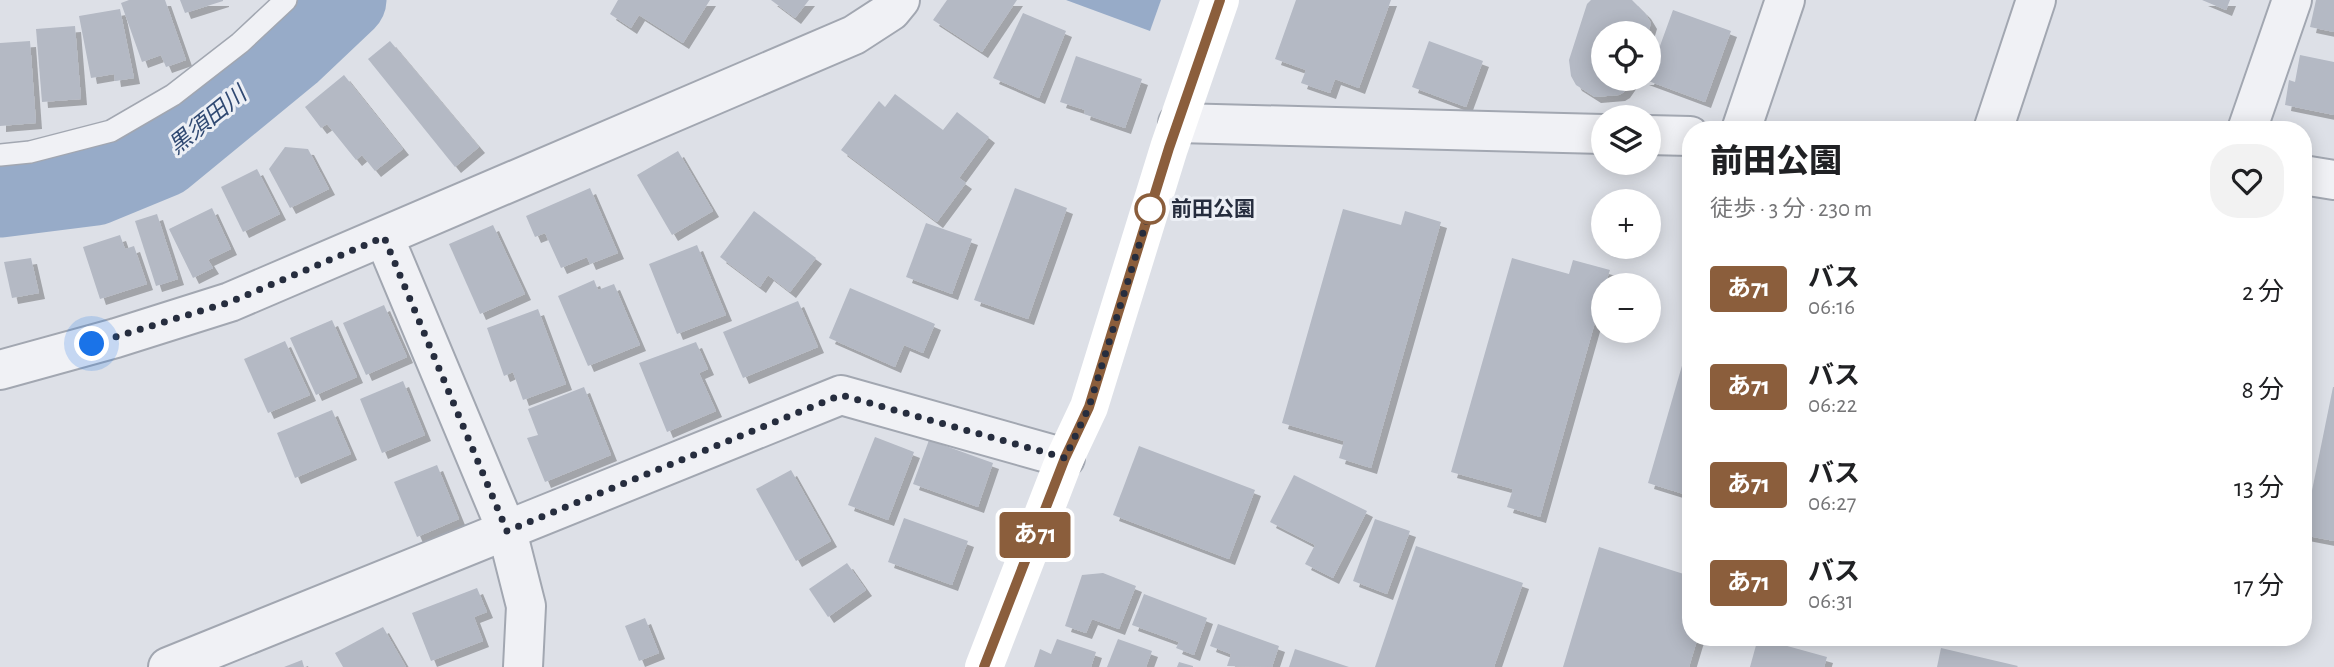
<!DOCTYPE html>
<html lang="ja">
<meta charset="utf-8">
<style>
:root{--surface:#fff;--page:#f2f2f2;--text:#202124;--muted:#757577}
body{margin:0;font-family:"Alegreya Sans","Noto Sans JP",sans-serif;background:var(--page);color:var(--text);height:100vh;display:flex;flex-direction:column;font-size:26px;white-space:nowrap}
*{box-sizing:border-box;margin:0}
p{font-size:23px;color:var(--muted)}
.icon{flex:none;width:38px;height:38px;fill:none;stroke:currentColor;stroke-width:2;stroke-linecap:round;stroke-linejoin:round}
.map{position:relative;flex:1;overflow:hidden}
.drawer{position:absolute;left:1682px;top:121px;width:630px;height:525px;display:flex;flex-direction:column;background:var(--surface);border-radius:28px;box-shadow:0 4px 18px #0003}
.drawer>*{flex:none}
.badge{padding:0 14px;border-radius:5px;font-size:24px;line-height:46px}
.tools{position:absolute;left:1591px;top:21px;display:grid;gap:14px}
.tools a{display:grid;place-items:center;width:70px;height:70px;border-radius:50%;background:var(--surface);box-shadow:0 4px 18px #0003;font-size:35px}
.you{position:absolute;width:35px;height:35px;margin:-18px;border:5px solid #fff;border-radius:50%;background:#1a73e8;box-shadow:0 0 0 10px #1a73e833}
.map>.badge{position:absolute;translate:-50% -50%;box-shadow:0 0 0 4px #fff}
.round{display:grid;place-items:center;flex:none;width:74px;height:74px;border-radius:28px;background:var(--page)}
.overview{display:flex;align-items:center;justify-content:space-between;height:119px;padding:0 28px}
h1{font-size:33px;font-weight:800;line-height:52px}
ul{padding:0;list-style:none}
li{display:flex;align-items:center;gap:21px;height:98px;padding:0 28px}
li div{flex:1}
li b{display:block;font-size:26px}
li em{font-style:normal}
li .badge{min-width:77px;font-weight:700;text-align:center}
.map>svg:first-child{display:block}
.water{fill:#97abc8}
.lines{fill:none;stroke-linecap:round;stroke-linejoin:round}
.river{stroke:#97abc8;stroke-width:79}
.building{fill:#b4b9c4;filter:url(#shadow)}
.lane-casing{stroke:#a2a7b1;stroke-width:24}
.street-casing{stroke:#a2a7b1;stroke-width:42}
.lane{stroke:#f0f1f5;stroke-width:21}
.street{stroke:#f0f1f5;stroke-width:38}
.secondary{stroke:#fff;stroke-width:38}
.line-casing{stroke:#fff;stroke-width:16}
.line{stroke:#8b5e3c;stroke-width:10}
.walk{stroke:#262d3e;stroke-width:7;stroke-dasharray:0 12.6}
.stop-dot{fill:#fff;stroke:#8b5e3c;stroke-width:3.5}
.labels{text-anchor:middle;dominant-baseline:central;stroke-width:6;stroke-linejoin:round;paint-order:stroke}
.stop-label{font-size:21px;font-weight:bold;fill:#262d3e;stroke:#eceff5;text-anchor:start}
.water-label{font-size:23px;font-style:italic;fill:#304972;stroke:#eceff5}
</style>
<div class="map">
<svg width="2334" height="667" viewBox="0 0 2334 667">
<defs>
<filter id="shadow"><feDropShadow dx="6" dy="6" stdDeviation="0" flood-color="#0004"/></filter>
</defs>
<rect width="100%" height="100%" fill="#dde0e7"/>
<!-- water -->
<path class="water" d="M1066,0H1161L1150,31Z"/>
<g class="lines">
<!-- river -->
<path class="river" d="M0,198L95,186L163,158L291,53L347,0"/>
</g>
<!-- building -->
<g class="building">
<path d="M129,0H165L186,60L166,67L161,55L142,62L121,3Z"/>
<path d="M180,0H223V1L185,13Z"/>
<path d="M618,0H710L683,43L639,15L631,28L610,14Z"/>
<path d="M771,0H809L795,18Z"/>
<path d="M947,0H1017L982,52L933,20Z"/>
<path d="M1296,0H1391L1359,88L1335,79L1330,93L1301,83L1306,70L1275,59Z"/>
<path d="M1591,0H1632L1645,13L1651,23L1648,33H1603V79H1633L1624,92L1619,95L1595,97L1576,85L1571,76L1569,60L1587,4Z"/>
<path d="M2202,0H2230L2226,10Z"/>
<path d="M2316,0H2334V32L2310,27Z"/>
<path d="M120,9L134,78L115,81L114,74L91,78L79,16Z"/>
<path d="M1673,10L1731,31L1705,102L1643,79H1648Z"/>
<path d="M1023,13L1066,31L1039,98L993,78Z"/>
<path d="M75,26L81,99L42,102L36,29Z"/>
<path d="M30,41L36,123L0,126V43Z"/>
<path d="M390,41L479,147L455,167L368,59Z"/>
<path d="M1429,41L1483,61L1466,107L1412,87Z"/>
<path d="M2300,55L2334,62V115L2285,105L2289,80L2295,82Z"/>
<path d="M1076,56L1142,79L1125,128L1084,114L1085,110L1060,102Z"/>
<path d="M344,75L403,149L375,171L362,155L356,160L327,124L321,128L305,107Z"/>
<path d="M895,94L943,130L957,112L989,137L959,178L966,183L937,222L841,150L879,101L885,107Z"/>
<path d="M285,147L308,149L329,189L290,208L269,169Z"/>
<path d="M678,151L713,211L672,235L637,175Z"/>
<path d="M257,169L280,214L243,232L221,187Z"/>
<path d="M590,188L618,253L590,264L587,257L561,268L545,233L535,237L526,216Z"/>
<path d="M1015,188L1067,208L1028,319L974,300Z"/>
<path d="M212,208L231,249L208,260L213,268L193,278L169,229Z"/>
<path d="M1343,209L1401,225L1405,211L1441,222L1371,468L1339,458L1344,441L1282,423Z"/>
<path d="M754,211L816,258L790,292L768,275L760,287L720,257Z"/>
<path d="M157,214L178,279L156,286L135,221Z"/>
<path d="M926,223L972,239L952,294L906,277Z"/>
<path d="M493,225L525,294L480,314L449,244Z"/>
<path d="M120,235L125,249L134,246L147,284L100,299L83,247Z"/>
<path d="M697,245L726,315L677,334L649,264Z"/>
<path d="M31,258L39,293L12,298L4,262Z"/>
<path d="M1512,258L1569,274L1573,260L1610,270L1605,285H1603V294L1540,517L1507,507L1513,489L1451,472Z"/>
<path d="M594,280L598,290L614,284L640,345L588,366L558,296Z"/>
<path d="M850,288L935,324L923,353L904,345L895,367L829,338Z"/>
<path d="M798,301L818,347L743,378L723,332Z"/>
<path d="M384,305L407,357L366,375L343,323Z"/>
<path d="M538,309L566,384L523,400L513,372L504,376L487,328Z"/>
<path d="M332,320L357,377L316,395L290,338Z"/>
<path d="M1690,338V496L1648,483Z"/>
<path d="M285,341L310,395L268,413L244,359Z"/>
<path d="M696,342L708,369L699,373L716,411L667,432L639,363Z"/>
<path d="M403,381L425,435L382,453L360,399Z"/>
<path d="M584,387L611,455L545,482L527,438L538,435L528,409Z"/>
<path d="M2333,387H2334V541L2303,535Z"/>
<path d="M332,410L351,454L295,478L277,433Z"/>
<path d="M875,437L914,452L888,520L848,505Z"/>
<path d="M929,440L993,463L978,507L913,484Z"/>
<path d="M1139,446L1255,490L1229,559L1113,515Z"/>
<path d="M437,465L459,519L417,537L394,482Z"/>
<path d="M791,470L831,541L796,561L756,489Z"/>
<path d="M1294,475L1367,511L1333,578L1305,564L1315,545L1270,522Z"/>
<path d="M904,518L968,541L952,585L888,562Z"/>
<path d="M1375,519L1410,531L1387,594L1353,581Z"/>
<path d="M1416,546L1523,583L1494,667H1375Z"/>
<path d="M1599,547L1690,576V637H1698L1689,667H1563Z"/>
<path d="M847,563L866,590L828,617L809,589Z"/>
<path d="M1103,573L1136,586L1119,629L1092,619L1086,633L1065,626L1082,575Z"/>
<path d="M477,588L487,612L474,617L483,641L431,661L412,613Z"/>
<path d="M1144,594L1207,618L1194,655L1176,648L1179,642L1132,625Z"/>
<path d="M645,618L659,653L639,661L625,626Z"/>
<path d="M1218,624L1279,646L1272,667L1227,666L1231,654L1210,646Z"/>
<path d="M383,627L406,667H343L335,653Z"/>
<path d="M1758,638L1827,657L1824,667H1750Z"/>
<path d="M1057,639L1096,652L1091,667H1034L1040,649L1051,654Z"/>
<path d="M1118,639L1152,651L1146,667H1107Z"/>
<path d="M1941,648L2018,666L2017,667H1937Z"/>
<path d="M1295,649L1349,667H1289Z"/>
<path d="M302,660L304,667H284Z"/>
<path d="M1179,662L1193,666V667H1177Z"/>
</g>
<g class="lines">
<!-- lane casing -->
<g class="lane-casing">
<path id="lane" d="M0,155L30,152L111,131L173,95L240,43L286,0"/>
</g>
<!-- street casing -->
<g class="street-casing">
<g id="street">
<path d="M1178,123L1603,134"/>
<path d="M1741,130L1785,0"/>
<path d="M1993,130L2036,0"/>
<path d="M2247,130L2292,0"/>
<path d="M1648,135L1690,136"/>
<path d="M2303,175L2334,180"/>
<path d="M384,237L507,531L526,606L523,667"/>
<path d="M0,370L116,338L230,302L854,35L891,11L900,0"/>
<path d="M168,667L841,395L1065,458"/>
</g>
</g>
<!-- lane -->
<use href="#lane" class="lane"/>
<!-- street -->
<use href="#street" class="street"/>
<!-- secondary -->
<path class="secondary" d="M984,667L1065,458L1089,407L1169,148L1220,0"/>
</g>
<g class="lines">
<!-- line casing -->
<g class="line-casing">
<path id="line" d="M984,667L1065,458L1089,407L1169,148L1220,0"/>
</g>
<!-- line -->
<use href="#line" class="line"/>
<!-- walk -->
<path class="walk" d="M92,344L230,302L384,237L507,531L841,395L1065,458L1089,407L1153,200L1150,209"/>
</g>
<!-- markers -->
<circle class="stop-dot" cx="1150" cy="209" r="14"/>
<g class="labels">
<!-- stop labels -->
<g class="stop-label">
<text x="1171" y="209">前田公園</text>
</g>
<!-- water labels -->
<g class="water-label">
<text transform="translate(208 121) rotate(-39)">黒須田川</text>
</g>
</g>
</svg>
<div class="tools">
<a><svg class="icon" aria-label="locate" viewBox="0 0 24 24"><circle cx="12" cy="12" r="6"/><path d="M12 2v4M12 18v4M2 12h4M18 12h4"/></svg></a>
<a><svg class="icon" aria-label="layers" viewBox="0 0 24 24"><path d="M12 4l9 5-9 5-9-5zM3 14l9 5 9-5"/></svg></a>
<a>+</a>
<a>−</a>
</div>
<div class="you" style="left:92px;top:344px"></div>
<b class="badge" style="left:1035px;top:535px;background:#8b5e3c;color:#fff">あ71</b>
<section class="drawer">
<div class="overview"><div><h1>前田公園</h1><p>徒歩 · 3 分 · 230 m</p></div><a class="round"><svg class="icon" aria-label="heart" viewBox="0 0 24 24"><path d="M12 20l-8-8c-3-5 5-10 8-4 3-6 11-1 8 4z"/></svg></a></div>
<ul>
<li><span class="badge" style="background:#8b5e3c;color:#fff">あ71</span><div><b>バス</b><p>06:16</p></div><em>2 分</em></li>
<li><span class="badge" style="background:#8b5e3c;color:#fff">あ71</span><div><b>バス</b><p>06:22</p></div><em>8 分</em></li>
<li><span class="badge" style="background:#8b5e3c;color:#fff">あ71</span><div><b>バス</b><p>06:27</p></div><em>13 分</em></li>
<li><span class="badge" style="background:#8b5e3c;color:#fff">あ71</span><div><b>バス</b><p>06:31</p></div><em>17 分</em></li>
</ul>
</section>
</div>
